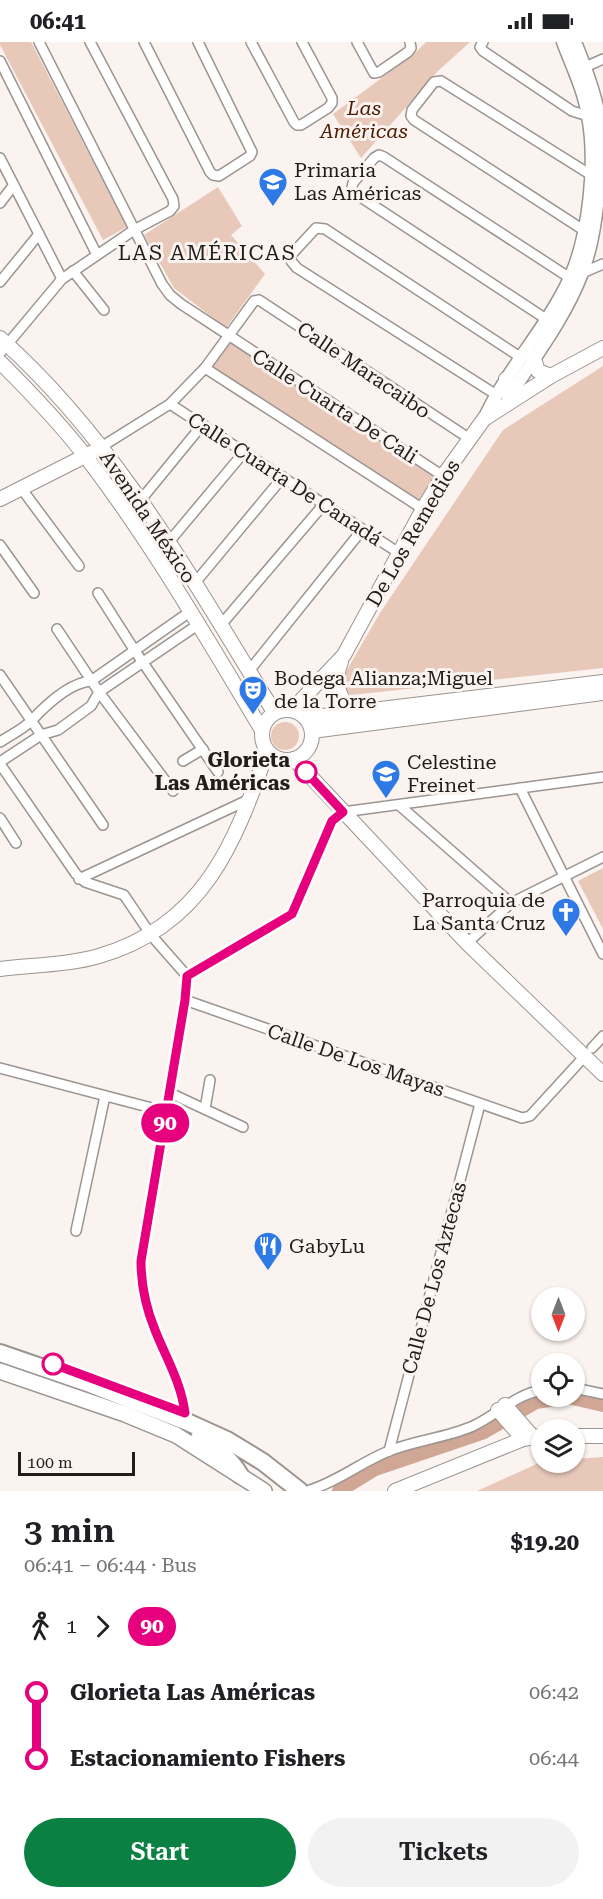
<!DOCTYPE html>
<meta charset="utf-8">
<style>
:root{--surface:#fff;--page:#f2f2f2;--text:#202124;--muted:#757577;--accent:#0b8043}
body{margin:0;font-family:"Roboto Serif",serif;background:var(--page);color:var(--text);height:100vh;display:flex;flex-direction:column;font-size:22px;white-space:nowrap}
*{box-sizing:border-box;margin:0}
p{font-size:20px;color:var(--muted)}
.icon{flex:none;width:33px;height:33px;fill:none;stroke:currentColor;stroke-width:2;stroke-linecap:round;stroke-linejoin:round}
.map{position:relative;height:1449px;overflow:hidden}
.details{display:flex;flex-direction:column;background:var(--surface);flex:1}
.details>*{flex:none}
.badge{padding:0 12px;border-radius:20px;font-size:21px;line-height:39px}
.needle{width:39px;rotate:180deg}
.buttons{position:absolute;left:531px;top:1245px;display:grid;gap:12px}
.buttons a{display:grid;place-items:center;width:54px;height:54px;border-radius:50%;background:var(--surface);box-shadow:0 2px 4px #0004;font-size:30px}
.scale{position:absolute;left:18px;bottom:15px;width:117px;box-sizing:border-box;padding-left:6px;border:3px solid #201d1b;border-top:0;font-size:16px;line-height:21px;white-space:nowrap;color:#201d1b;-webkit-text-stroke:4px #fbf3ef;paint-order:stroke}
.map>.badge{position:absolute;translate:-50% -50%;box-shadow:0 0 0 3px #fff}
.legs{display:flex;align-items:center;gap:9px;height:66px;padding:0 24px;font-size:20px}
.legs p{margin-inline-start:auto}
.head{display:flex;align-items:center;justify-content:space-between;height:102px;padding:0 24px}
h1{font-size:33px;font-weight:600;line-height:45px}
.primary-button{display:flex;gap:12px;margin-top:auto;padding:12px 24px}
.primary-button a{flex:1;height:69px;border-radius:36px;background:var(--accent);color:#fff;font-size:24px;font-weight:600;line-height:69px;text-align:center}
.primary-button a+a{background:var(--page);color:var(--text)}
ul{padding:0 24px;list-style:none}
li{display:flex;align-items:center;gap:21px;height:66px;font-size:22px}
li i{display:grid;place-items:center;width:9px;height:100%;margin:0 8px;background:currentColor}
li i::after{content:'';width:15px;height:15px;margin:-8px;border:4px solid;border-radius:50%;background:var(--surface)}
li p{margin-inline-start:auto}
li:first-child i{background:linear-gradient(#0000 50%,currentColor 0)}
li:last-child i{background:linear-gradient(currentColor 50%,#0000 0)}
.status{display:flex;justify-content:space-between;align-items:center;height:42px;padding:0 30px;background:var(--surface);direction:ltr}
.status svg{height:16px;fill:currentColor}
.map>svg:first-child{display:block}
.green{fill:#e7c8b9}
.lines{fill:none;stroke-linecap:round;stroke-linejoin:round}
.river{stroke:#cfa794;stroke-width:14}
.minor-casing{stroke:#9b9490;stroke-width:12}
.tertiary-casing{stroke:#9b9490;stroke-width:15}
.secondary-casing{stroke:#9b9490;stroke-width:16}
.primary-casing{stroke:#9b9490;stroke-width:18}
.motorway-casing{stroke:#9b9490;stroke-width:20}
.minor{stroke:#fff;stroke-width:9}
.tertiary{stroke:#fff;stroke-width:12}
.secondary{stroke:#fff;stroke-width:14}
.primary{stroke:#fff;stroke-width:15}
.motorway{stroke:#fff;stroke-width:16}
.line-1-casing{stroke:#fff;stroke-width:14}
.line-1{stroke:#e6007e;stroke-width:9}
.stop-1-dot{fill:#fff;stroke:#e6007e;stroke-width:3}
.labels{text-anchor:middle;dominant-baseline:central;stroke-width:6;stroke-linejoin:round;paint-order:stroke}
.park-label{font-size:20px;font-style:italic;fill:#4d1c00;stroke:#fbf3ef}
.poi-label{font-size:20px;fill:#201d1b;stroke:#fbf3ef;text-anchor:start}
.street-label{font-size:20px;fill:#201d1b;stroke:#fbf3ef}
.stop-label{font-size:20px;font-weight:bold;fill:#201d1b;stroke:#fbf3ef;text-anchor:end}
.neighbourhood-label{font-size:21px;letter-spacing:1.5px;fill:#201d1b;stroke:#fbf3ef}
</style>
<div class="status"><b>06:41</b><svg viewBox="0 0 49 12"><path d="M0 12V9h3v3zM5 12V6h3v6zM10 12V3h3v9zM15 12V0h3v12zM26 1h20v11H26zM47 4h2v5h-2z"/></svg></div>
<div class="map">
<svg width="603" height="1449" viewBox="0 0 603 1449">
<rect width="100%" height="100%" fill="#fbf3ef"/>
<!-- green -->
<g class="green">
<path d="M0,0H31L127,185L103,198L0,3Z"/>
<path d="M426,0H470L438,29L361,116L333,72L414,12Z"/>
<path d="M218,145L242,184L231,193L265,232L226,286L174,246L144,193Z"/>
<path d="M225,298L439,435L423,462L207,321Z"/>
<path d="M603,324V626L351,653L343,646L344,633L380,571L503,388Z"/>
<circle cx="285" cy="694" r="14"/>
<path d="M603,826V887L578,839Z"/>
<path d="M603,1415V1449H477L541,1420H574L575,1417Z"/>
</g>
<g class="lines">
<!-- river -->
<path class="river" d="M339,1449L375,1427L484,1390L536,1360L568,1355L603,1363"/>
<!-- minor casing -->
<g class="minor-casing">
<g id="minor">
<path d="M39,0L162,242L170,253L181,262L443,434"/>
<path d="M144,0L210,130L213,133L219,134L250,114L252,110L198,0"/>
<path d="M251,0L294,80L297,83H301L328,66L332,61V56L302,0"/>
<path d="M357,0L374,31L379,30L408,10L411,6L410,0"/>
<path d="M483,0L480,5L483,9L572,69L588,74L592,73"/>
<path d="M0,19L97,213"/>
<path d="M585,25L603,17"/>
<path d="M0,116L62,237"/>
<path d="M0,161L13,144"/>
<path d="M588,189H585L414,78L411,74L412,68L434,40L441,39L591,133"/>
<path d="M73,229L104,268"/>
<path d="M582,231L603,222"/>
<path d="M0,240L39,192"/>
<path d="M546,277L353,150L352,145L353,141L374,116L379,113L384,115L570,236"/>
<path d="M0,311L62,237L134,188L170,169L174,164L173,157L90,0"/>
<path d="M205,326L423,467"/>
<path d="M495,352L297,226L291,219V213L316,186L325,187L520,315"/>
<path d="M170,362L399,511"/>
<path d="M101,405L170,362L205,326L254,259L259,258L470,397"/>
<path d="M21,446L79,524"/>
<path d="M140,459L203,382"/>
<path d="M168,501L245,409"/>
<path d="M0,503L34,551"/>
<path d="M194,542L283,435"/>
<path d="M98,551L135,609L218,730"/>
<path d="M220,584L324,462"/>
<path d="M57,587L99,650L173,749"/>
<path d="M249,629L362,488"/>
<path d="M0,633L103,783"/>
<path d="M0,700C10,693 24,687 32,678C46,663 69,641 91,639L191,569"/>
<path d="M183,719L203,707"/>
<path d="M0,720L41,693L58,688L91,664L99,650L199,582"/>
<path d="M0,722L76,832L85,840L124,853L151,893L187,934L185,958L141,1219C141,1243 146,1266 155,1288C166,1316 181,1340 185,1371"/>
<path d="M520,746L603,912"/>
<path d="M399,763L511,861"/>
<path d="M0,776L16,801"/>
<path d="M79,837L250,757"/>
<path d="M467,901L511,861L603,815"/>
<path d="M187,934L292,872L332,779L343,770L603,735"/>
<path d="M185,958L522,1076L530,1074L584,1015"/>
<path d="M592,1006L603,994"/>
<path d="M0,1026L167,1070"/>
<path d="M170,1051L243,1085"/>
<path d="M205,1067L210,1038"/>
<path d="M76,1189L105,1054"/>
<path d="M574,1346L603,1352"/>
<path d="M389,1409L480,1062"/>
<path d="M310,1448C339,1439 361,1420 389,1409C416,1398 446,1396 473,1384C497,1373 514,1353 542,1348"/>
</g>
</g>
<!-- tertiary casing -->
<g class="tertiary-casing">
<g id="tertiary">
<path d="M508,356C534,316 565,276 582,231C599,187 603,115 598,69C593,46 584,22 575,0"/>
<path d="M484,377C507,327 547,286 570,236C589,193 597,121 588,74C584,48 572,24 563,0"/>
</g>
</g>
<!-- secondary casing -->
<g class="secondary-casing">
<g id="secondary">
<path d="M0,296C116,399 194,540 274,670"/>
<path d="M534,317L538,329L551,334"/>
<path d="M0,320C30,350 60,381 86,415C152,501 206,595 262,688"/>
<path d="M506,337L509,348L520,353"/>
<path d="M0,457L91,411"/>
<path d="M341,620C333,639 338,654 352,670"/>
<circle cx="287" cy="693" r="25"/>
<path d="M292,668L344,613L423,467L443,434L484,377L551,334L603,306"/>
<path d="M306,676L603,640"/>
<path d="M312,689L603,651"/>
<path d="M294,717L467,901L603,1032"/>
<path d="M0,927C33,923 68,923 99,914C203,884 235,802 267,709"/>
<path d="M505,1363L533,1395"/>
<path d="M498,1368L523,1397"/>
<path d="M574,1394H603"/>
<path d="M395,1449L523,1397L542,1394"/>
</g>
</g>
<!-- primary casing -->
<g class="primary-casing">
<path id="primary" d="M0,1329L125,1372L176,1393L264,1449"/>
</g>
<!-- motorway casing -->
<g class="motorway-casing">
<g id="motorway">
<path d="M0,1311L90,1342L185,1379L227,1398L263,1420L300,1449"/>
<path d="M199,1396C216,1405 230,1416 240,1433"/>
</g>
</g>
<!-- minor -->
<use href="#minor" class="minor"/>
<!-- tertiary -->
<use href="#tertiary" class="tertiary"/>
<!-- secondary -->
<use href="#secondary" class="secondary"/>
<!-- primary -->
<use href="#primary" class="primary"/>
<!-- motorway -->
<use href="#motorway" class="motorway"/>
</g>
<g class="lines">
<!-- line-1 casing -->
<g class="line-1-casing">
<path id="line-1" d="M53,1322L185,1371C181,1340 166,1316 155,1288C146,1266 141,1243 141,1219L185,958L187,934L292,872L332,779L343,770L306,730"/>
</g>
<!-- line-1 -->
<use href="#line-1" class="line-1"/>
</g>
<!-- icons -->
<defs>
<g id="school-pin" transform="scale(1.5)"><path d="M0 17L-7.5 6A9.5 9.5 0 1 1 7.5 6Z" fill="#2d7ae6" stroke="#fbf3ef"/><path d="M0-5L7-2L0 1L-7-2ZM-4 1L0 2.5L4 1V4Q0 6-4 4Z" fill="#fff"/></g>
<g id="theatre-pin" transform="scale(1.5)"><path d="M0 17L-7.5 6A9.5 9.5 0 1 1 7.5 6Z" fill="#2d7ae6" stroke="#fbf3ef"/><path d="M-5-5.5Q0-4 5-5.5V0Q5 5 0 6Q-5 5-5 0ZM-3.3-2.5H-1v1.5H-3.3ZM1-2.5H3.3v1.5H1ZM-2.8 1Q0 5.5 2.8 1Z" fill="#fff"/></g>
<g id="church-pin" transform="scale(1.5)"><path d="M0 17L-7.5 6A9.5 9.5 0 1 1 7.5 6Z" fill="#2d7ae6" stroke="#fbf3ef"/><path d="M-1.2-6h2.4v3.5h3.3v2.4h-3.3V6h-2.4V-.1h-3.3v-2.4h3.3Z" fill="#fff"/></g>
<g id="restaurant-pin" transform="scale(1.5)"><path d="M0 17L-7.5 6A9.5 9.5 0 1 1 7.5 6Z" fill="#2d7ae6" stroke="#fbf3ef"/><path d="M-5-6h1v4h1v-4h1v4h1v-4h1v5L-1.5 .5V6h-2V.5L-5-1ZM5-6V6H3V1.5H1.5Q1.5-4 5-6Z" fill="#fff"/></g>
</defs>
<g fill-rule="evenodd">
<use href="#school-pin" x="273" y="140"/>
<use href="#theatre-pin" x="253" y="648"/>
<use href="#school-pin" x="386" y="732"/>
<use href="#church-pin" x="566" y="870"/>
<use href="#restaurant-pin" x="268" y="1204"/>
</g>
<!-- markers -->
<g class="stop-1-dot">
<circle cx="306" cy="730" r="10"/>
<circle cx="53" cy="1322" r="10"/>
</g>
<g class="labels">
<!-- park labels -->
<g class="park-label">
<text x="364" y="66">Las<tspan x="364" dy="23">Américas</tspan></text>
</g>
<!-- poi labels -->
<g class="poi-label">
<text x="294" y="128">Primaria<tspan x="294" dy="23">Las Américas</tspan></text>
<text x="274" y="636">Bodega Alianza;Miguel<tspan x="274" dy="23">de la Torre</tspan></text>
<text x="407" y="720">Celestine<tspan x="407" dy="23">Freinet</tspan></text>
<text x="545" y="858" text-anchor="end">Parroquia de<tspan x="545" dy="23">La Santa Cruz</tspan></text>
<text x="289" y="1204">GabyLu</text>
</g>
<!-- street labels -->
<g class="street-label">
<text transform="translate(364 328) rotate(34)">Calle Maracaibo</text>
<text transform="translate(335 364) rotate(33)">Calle Cuarta De Cali</text>
<text transform="translate(285 437) rotate(33)">Calle Cuarta De Canadá</text>
<text transform="translate(148 475) rotate(56)">Avenida México</text>
<text transform="translate(413 491) rotate(-60)">De Los Remedios</text>
<text transform="translate(356 1018) rotate(19)">Calle De Los Mayas</text>
<text transform="translate(434 1236) rotate(-75)">Calle De Los Aztecas</text>
</g>
<!-- stop labels -->
<g class="stop-label">
<text x="290" y="718">Glorieta<tspan x="290" dy="23">Las Américas</tspan></text>
</g>
<!-- neighbourhood labels -->
<g class="neighbourhood-label">
<text x="207" y="211">LAS AMÉRICAS</text>
</g>
</g>
</svg>
<div class="buttons">
<a><svg class="needle" viewBox="-14 -14 28 28"><path d="M0-13l5 13h-10z" fill="#e53935"/><path d="M0 13l5-13h-10z" fill="#757577"/></svg></a>
<a><svg class="icon" aria-label="locate" viewBox="0 0 24 24"><circle cx="12" cy="12" r="6"/><path d="M12 2v4M12 18v4M2 12h4M18 12h4"/></svg></a>
<a><svg class="icon" aria-label="layers" viewBox="0 0 24 24"><path d="M12 4l9 5-9 5-9-5zM3 14l9 5 9-5"/></svg></a>
</div>
<div class="scale">100 m</div>
<b class="badge" style="left:165px;top:1081px;background:#e6007e;color:#fff">90</b>
</div>
<section class="details">
<div class="head"><div><h1>3 min</h1><p>06:41 – 06:44 · Bus</p></div><b>$19.20</b></div>
<div class="legs"><svg class="icon" aria-label="walk" viewBox="0 0 24 24"><circle cx="13" cy="4" r="2"/><path d="M13 8l-2 6 4 7M11 14l-3 7M7 12l3-4h3l4 4"/></svg>1<svg class="icon" aria-label="forward" viewBox="0 0 24 24"><path d="M9 5l7 7-7 7"/></svg><b class="badge" style="background:#e6007e;color:#fff">90</b></div>
<ul>
<li><i style="color:#e6007e"></i><b>Glorieta Las Américas</b><p>06:42</p></li>
<li><i style="color:#e6007e"></i><b>Estacionamiento Fishers</b><p>06:44</p></li>
</ul>
<div class="primary-button"><a>Start</a><a>Tickets</a></div>
</section>
